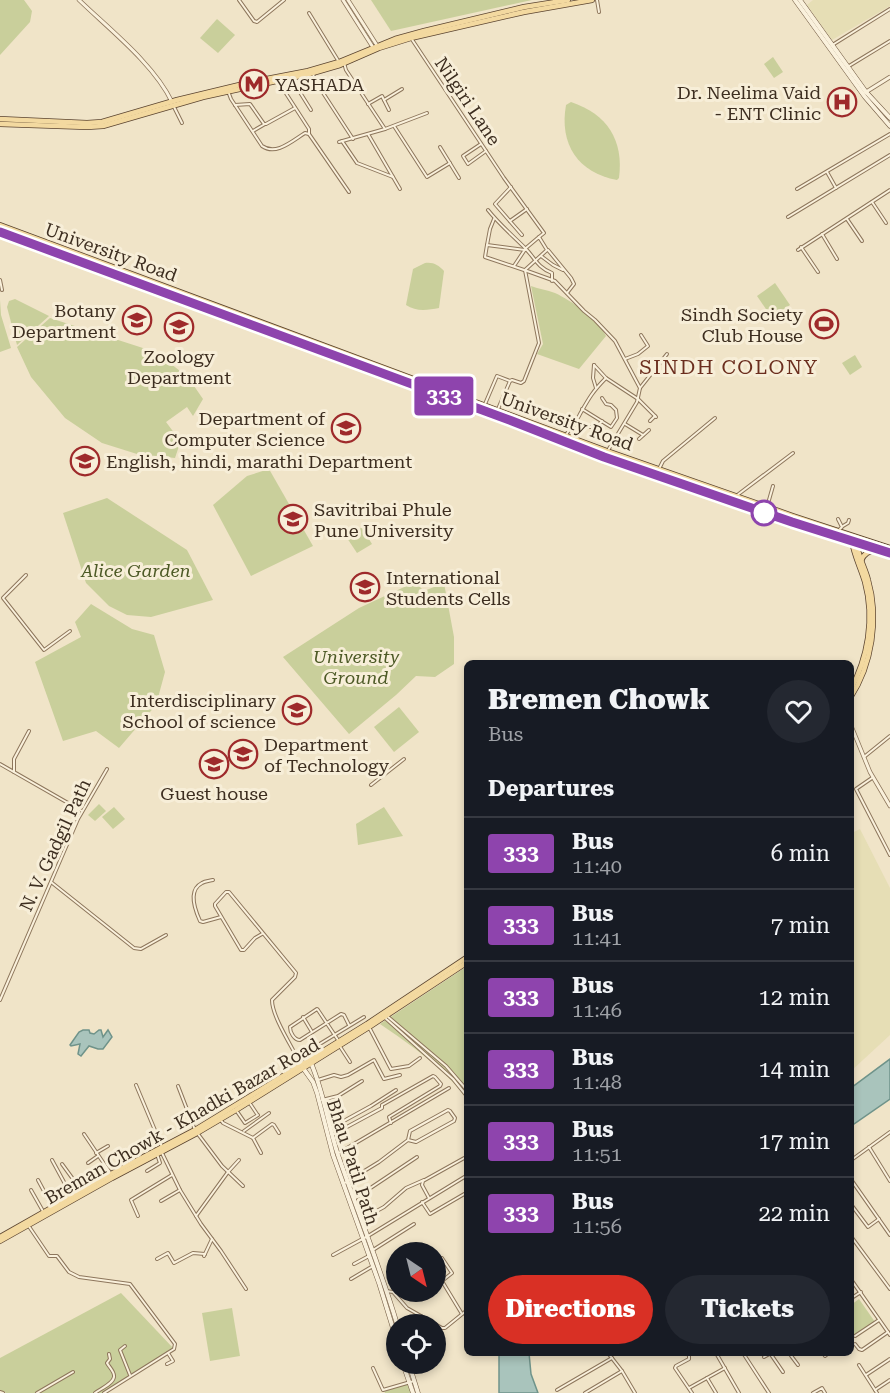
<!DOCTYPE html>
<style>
:root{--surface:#171b24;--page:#242831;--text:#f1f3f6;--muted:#9ea1a6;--line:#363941;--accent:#d93025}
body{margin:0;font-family:"Roboto Serif",serif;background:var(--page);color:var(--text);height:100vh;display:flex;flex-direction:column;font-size:22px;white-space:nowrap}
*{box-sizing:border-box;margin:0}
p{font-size:20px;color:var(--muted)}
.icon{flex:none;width:33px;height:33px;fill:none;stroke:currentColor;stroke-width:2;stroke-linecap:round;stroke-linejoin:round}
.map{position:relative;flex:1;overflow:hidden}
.details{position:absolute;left:464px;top:660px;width:390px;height:696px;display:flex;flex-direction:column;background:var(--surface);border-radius:9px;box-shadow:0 3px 9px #0003}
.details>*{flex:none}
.badge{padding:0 12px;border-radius:4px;font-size:21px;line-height:39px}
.needle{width:39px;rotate:145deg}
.buttons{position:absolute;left:386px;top:1242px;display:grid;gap:12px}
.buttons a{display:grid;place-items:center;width:60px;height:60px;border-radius:50%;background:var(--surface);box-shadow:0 3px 9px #0003;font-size:30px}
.map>.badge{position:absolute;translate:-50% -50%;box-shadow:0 0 0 3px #fff}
h2{padding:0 24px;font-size:22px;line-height:54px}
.round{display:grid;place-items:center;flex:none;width:63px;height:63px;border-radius:32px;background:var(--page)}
.headline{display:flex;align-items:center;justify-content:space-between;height:102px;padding:0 24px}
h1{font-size:28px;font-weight:800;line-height:45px}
.button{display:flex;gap:12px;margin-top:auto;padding:12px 24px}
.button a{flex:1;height:69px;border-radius:36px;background:var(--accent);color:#fff;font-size:24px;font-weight:800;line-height:69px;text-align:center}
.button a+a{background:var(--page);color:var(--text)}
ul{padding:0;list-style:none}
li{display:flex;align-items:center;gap:18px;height:72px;padding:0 24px;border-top:2px solid var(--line)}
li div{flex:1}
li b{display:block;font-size:22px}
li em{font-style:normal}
li .badge{min-width:66px;font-weight:700;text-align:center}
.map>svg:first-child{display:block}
.farmland{fill:#e6deb5}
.green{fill:#c9cf9b}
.water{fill:#a9c4bc;stroke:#6f938a;stroke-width:1.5}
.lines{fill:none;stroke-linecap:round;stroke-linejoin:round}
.minor-casing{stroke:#8d765c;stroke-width:4}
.tertiary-casing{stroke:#8d765c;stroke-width:4.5}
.secondary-casing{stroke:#6f573f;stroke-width:5}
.primary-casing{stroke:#5b4430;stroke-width:6}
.minor{stroke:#faf1dc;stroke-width:2}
.tertiary{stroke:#faf1dc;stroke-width:3}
.secondary{stroke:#faf1dc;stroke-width:4}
.primary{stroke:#f3d9a0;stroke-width:4.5}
.line-casing{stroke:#fff;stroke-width:14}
.line{stroke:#8e44ad;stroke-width:9}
.stop-dot{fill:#fff;stroke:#8e44ad;stroke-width:3}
.labels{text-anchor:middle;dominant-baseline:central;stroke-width:6;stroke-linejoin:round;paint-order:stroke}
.poi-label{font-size:18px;fill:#3d2e20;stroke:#f7eed8;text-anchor:start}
.street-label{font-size:18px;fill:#3d2e20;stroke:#f7eed8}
.park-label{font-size:18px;font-style:italic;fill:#4d5a26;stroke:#f7eed8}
.neighbourhood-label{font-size:20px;letter-spacing:1.5px;fill:#6b2e1e;stroke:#f7eed8}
</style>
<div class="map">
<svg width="890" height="1393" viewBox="0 0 890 1393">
<rect width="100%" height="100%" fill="#f0e4c8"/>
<!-- farmland -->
<g class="farmland">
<path d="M813,0H890V6L832,40L807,5Z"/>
<path d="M860,829L890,888V1035L851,1071L850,834Z"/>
</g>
<!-- green -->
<g class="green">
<path d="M0,0H24L32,11L30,22L0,55Z"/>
<path d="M371,0H532L391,31Z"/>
<path d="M217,19L235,35L218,53L200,38Z"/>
<path d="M773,57L783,72L774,78L764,64Z"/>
<path d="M571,102C607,114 624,140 619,178L617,180C578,173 559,144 566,105Z"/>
<path d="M425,263C434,262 438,265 444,271L439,308C428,310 416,312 406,305L413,269Z"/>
<path d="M775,283L790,305L772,318L757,296Z"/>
<path d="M531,286C539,289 547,290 555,293C572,301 598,319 606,336L579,369L537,354L543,344Z"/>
<path d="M15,299L49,316L17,345L7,307L9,301Z"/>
<path d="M0,300L1,315L11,348L0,352Z"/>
<path d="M50,318L146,349L166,360L180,371L194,386L203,399L193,416L187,407L166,422L175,434L182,437L175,458L137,454L102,443L65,418L31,377L17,347Z"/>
<path d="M855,355L862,367L850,375L842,363Z"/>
<path d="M269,469L313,546L251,576L213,505L247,476Z"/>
<path d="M107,498L187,550L213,600L151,617L127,615L109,606L86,583L63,513Z"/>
<path d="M362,528L372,544L357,553L347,538L352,530Z"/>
<path d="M415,582L424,591L444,583L454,637V664L435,677L416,676L396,695L349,734L283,657L359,608Z"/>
<path d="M91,604L132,629L154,635L165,672L156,705L119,748L96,731L63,741L35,662L81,637L75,622Z"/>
<path d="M399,707L419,732L394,752L374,727Z"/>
<path d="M99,804L106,811L95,821L88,815Z"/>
<path d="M114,807L125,819L113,829L102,817Z"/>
<path d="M384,807L403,836L358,845L356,824Z"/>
<path d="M466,967V1098C444,1068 411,1045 380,1024Z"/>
<path d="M121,1293L174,1349L107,1393H6L0,1390V1358Z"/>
<path d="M859,1299L875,1322L851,1338V1305Z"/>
<path d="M232,1308L240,1356L210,1361L202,1313Z"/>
<path d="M408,1384L411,1393H385L384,1391Z"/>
</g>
<!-- water -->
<g class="water">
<path d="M83,1030H89L90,1033L94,1034L99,1030H101L103,1037L108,1030L112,1037L103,1049H98L89,1046L81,1056L78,1054L80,1044L71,1046L70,1045L79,1032Z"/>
<path d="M890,1059V1099L851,1126V1088Z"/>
<path d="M499,1353H529L531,1374L538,1393H499Z"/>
</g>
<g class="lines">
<!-- minor casing -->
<g class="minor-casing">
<g id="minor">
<path d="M239,0L254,21L257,22L284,0"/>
<path d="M597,0L599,12"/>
<path d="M309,13L339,62"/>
<path d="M411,38L504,178L544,233L539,237"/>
<path d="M834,44L890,9"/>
<path d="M344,63L346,70L385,129"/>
<path d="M849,66L890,41"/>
<path d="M313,72L314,79L353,139"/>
<path d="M291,78L311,110"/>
<path d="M278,81L309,129V134"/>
<path d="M228,91L231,99L262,146C276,156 292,141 305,133L309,134L349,192"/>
<path d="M384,100L402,89"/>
<path d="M368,104L382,96L389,110"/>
<path d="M235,105L250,104L264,124H266L295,108"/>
<path d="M174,107L182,123"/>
<path d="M394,126L427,177L450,163"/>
<path d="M253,131L265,124"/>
<path d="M368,134L400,189"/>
<path d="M342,141L357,163L393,177"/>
<path d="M339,142L385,129L427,113"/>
<path d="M481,144L463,156L468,164L486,151"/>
<path d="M440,147L459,178"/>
<path d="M827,172L836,188"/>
<path d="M511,187L495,204L522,235"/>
<path d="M797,189L890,134"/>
<path d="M872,202L886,223"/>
<path d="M488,210C499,224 512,235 525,248C535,258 537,267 552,273V281"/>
<path d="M788,217L890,155"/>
<path d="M847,219L862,241"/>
<path d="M510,221L527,209"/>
<path d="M822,234L837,259"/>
<path d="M487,245L490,229L494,219"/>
<path d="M801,247L818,272"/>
<path d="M525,250L487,245L485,257L530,272L555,281L584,311L595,320L615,341L640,388L637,402L604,457"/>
<path d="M548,250L571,278L574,284L567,293"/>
<path d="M798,250L890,190"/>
<path d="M541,256L553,265L563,270"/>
<path d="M0,280L2,290"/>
<path d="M625,359L638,354L648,346L641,335"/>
<path d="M594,365L593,378L596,388"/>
<path d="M594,365L606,378"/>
<path d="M640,388L667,354"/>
<path d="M485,404L497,376L510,381"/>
<path d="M498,409L510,381L512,380L521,383L524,381L539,343L525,270L547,250L539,237L526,248L514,266"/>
<path d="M582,409L611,427L617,418L616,410L611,405L606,404L602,398"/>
<path d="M650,421L655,416"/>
<path d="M625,424L643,435"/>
<path d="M572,425L590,427H597L602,421"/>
<path d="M566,435C570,428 577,421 580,414C589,398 593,391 606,378L638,399L656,417"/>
<path d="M639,439L649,430"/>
<path d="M659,469L663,461L715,418"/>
<path d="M736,496L793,453"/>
<path d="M767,507L773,486"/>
<path d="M838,519L842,527L840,529"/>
<path d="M843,526L848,523L849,520"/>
<path d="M26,575L3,598L44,650L70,631"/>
<path d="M864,757L890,736"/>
<path d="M0,764L82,811"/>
<path d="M14,772V759L29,731"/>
<path d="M872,778L856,789L890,855"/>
<path d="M371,785L404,759"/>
<path d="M213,880C209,881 205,881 202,883C188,890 195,910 200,921L203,922L221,917"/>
<path d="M51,882L134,948L141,949L166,935"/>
<path d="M262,934L255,938L244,950H241L215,906V904L226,892H229L296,973L295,977L272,1000C272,1017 293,1048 301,1065"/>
<path d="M0,1000L78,819L107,769"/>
<path d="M387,1016L446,1066L466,1089"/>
<path d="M303,1017L312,1032"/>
<path d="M384,1017L453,1079L466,1095"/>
<path d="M369,1027L391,1069L409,1066L420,1058"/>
<path d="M338,1040L318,1010L317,1009L290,1027C290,1032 294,1040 300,1040L341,1014L344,1015L349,1025"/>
<path d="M318,1045L364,1017"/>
<path d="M339,1045L350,1062"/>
<path d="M318,1080L334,1075L341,1077L348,1075L374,1060L384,1079L400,1075"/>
<path d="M136,1085L162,1147"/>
<path d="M178,1086L195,1130L222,1166L243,1186"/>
<path d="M322,1100L338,1096L362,1081"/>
<path d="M249,1102L257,1114"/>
<path d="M236,1110L245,1123L258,1115"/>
<path d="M220,1119L223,1123L253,1138L261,1153"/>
<path d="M331,1128L371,1106L396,1090"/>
<path d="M244,1131L269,1113"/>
<path d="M84,1134L111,1174"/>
<path d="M332,1135L382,1108V1105L433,1076L435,1077L441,1084L440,1086L389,1117L391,1123"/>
<path d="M253,1138L272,1124L274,1125L279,1133"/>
<path d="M869,1147L890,1181"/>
<path d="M161,1151L180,1190L201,1224L221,1251L246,1289"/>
<path d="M96,1153L108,1146"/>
<path d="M337,1154L449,1088"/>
<path d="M52,1160L71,1195"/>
<path d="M850,1161L890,1132"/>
<path d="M88,1163L98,1156"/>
<path d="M62,1164L81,1190"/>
<path d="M147,1171L160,1163L157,1154"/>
<path d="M850,1178L890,1235"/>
<path d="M38,1180L53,1208"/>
<path d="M343,1184L379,1162L408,1140L416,1142L454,1121L455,1118L450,1111L448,1110L410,1131L408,1140"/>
<path d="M31,1190L44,1213"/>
<path d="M429,1198L422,1185L423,1181L466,1157"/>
<path d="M354,1199L417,1157"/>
<path d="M161,1201L180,1190"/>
<path d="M422,1202L430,1214L466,1193"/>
<path d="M850,1203L868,1227L879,1219"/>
<path d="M138,1216L131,1200L172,1175"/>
<path d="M196,1216L228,1172L239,1160"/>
<path d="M362,1219L384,1207L406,1188L424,1180"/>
<path d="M28,1225L49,1256H57L69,1272L79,1277L130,1284L175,1344L174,1349L104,1393"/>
<path d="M850,1235L890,1289"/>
<path d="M373,1250L414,1224"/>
<path d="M333,1255L368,1236L466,1176"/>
<path d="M204,1256L212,1239"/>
<path d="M442,1258L452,1273L442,1281L462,1314"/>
<path d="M157,1259L168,1253L174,1263L193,1253L205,1254"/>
<path d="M354,1264L369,1256"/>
<path d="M850,1278L890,1335"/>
<path d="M351,1279L373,1266"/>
<path d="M386,1291L393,1292L407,1308L442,1328H445L466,1311"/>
<path d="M850,1299L861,1292"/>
<path d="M855,1336L879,1320"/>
<path d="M855,1344L859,1349L862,1350L888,1332"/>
<path d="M125,1346L120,1350L130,1375"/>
<path d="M608,1353L622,1371L635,1393"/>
<path d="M687,1353L689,1356V1359L676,1366L675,1368L692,1393"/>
<path d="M716,1353L739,1393"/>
<path d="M743,1353L769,1393"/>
<path d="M770,1353L783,1372"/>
<path d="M789,1353L798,1365"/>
<path d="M811,1353L812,1354"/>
<path d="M823,1353L825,1356L829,1353"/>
<path d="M764,1357L771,1353"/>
<path d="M167,1364L173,1361L168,1353"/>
<path d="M859,1365L877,1393"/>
<path d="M373,1368L383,1390L414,1381"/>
<path d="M866,1375L890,1359"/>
<path d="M707,1378L716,1393"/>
<path d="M689,1388L725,1368"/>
<path d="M557,1390L612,1358"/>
<path d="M875,1390L890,1380"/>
<path d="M0,1392L3,1393"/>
<path d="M37,1393L73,1372"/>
<path d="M95,1393C100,1389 113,1384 114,1377C115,1372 109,1367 107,1363L110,1359L109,1354"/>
<path d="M585,1393L622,1371"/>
<path d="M813,1393L822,1388L825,1393"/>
</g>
</g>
<!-- tertiary casing -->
<g class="tertiary-casing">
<g id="tertiary">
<path d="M79,0C109,29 154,64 172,102"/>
<path d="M343,0L374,49"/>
<path d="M348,0L378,47"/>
<path d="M866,92L890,77"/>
<path d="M850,723L870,772L890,806"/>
</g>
</g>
<!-- secondary casing -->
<g class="secondary-casing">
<g id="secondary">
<path d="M795,0L865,97L890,126"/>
<path d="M800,0L866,92L890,118"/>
<path d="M311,1063C324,1093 328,1125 338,1155C358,1212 380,1267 397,1324"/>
<path d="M303,1068L313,1082L317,1093L333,1155L379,1283L396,1338"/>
<path d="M403,1364L413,1393"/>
<path d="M409,1364L418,1393"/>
</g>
</g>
<!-- primary casing -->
<g class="primary-casing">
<g id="primary">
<path d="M0,119L87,123L102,122L177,100L256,81L308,71L339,62L395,39L424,31L524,7L568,0"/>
<path d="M0,124L87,127L103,126L203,97L309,74L340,65L379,48L411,38L524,12L592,0"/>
<path d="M0,225L607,451L793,516L890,548"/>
<path d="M0,232L511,421L604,457L790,522L890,553"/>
<path d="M861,561C864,553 869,551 877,550"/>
<path d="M850,691C868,658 875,619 865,582C861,568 854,555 852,541"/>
<path d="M850,698C872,665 879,618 868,580C865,567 856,554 857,540"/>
<path d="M0,1237L111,1174L195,1130L249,1097L367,1024L466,958"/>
<path d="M0,1241L112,1178L197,1133L236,1110L369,1027L466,963"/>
</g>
</g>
<!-- minor -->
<use href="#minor" class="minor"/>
<!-- tertiary -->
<use href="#tertiary" class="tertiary"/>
<!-- secondary -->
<use href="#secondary" class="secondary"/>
<!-- primary -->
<use href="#primary" class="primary"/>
</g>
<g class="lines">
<!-- line casing -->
<g class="line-casing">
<path id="line" d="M0,232L512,421L604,457L792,522L890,553"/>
</g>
<!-- line -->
<use href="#line" class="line"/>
</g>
<!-- icons -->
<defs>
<g id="metro-ring" transform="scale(1.5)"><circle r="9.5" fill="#f7eed8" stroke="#9e2a2b" stroke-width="1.5"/><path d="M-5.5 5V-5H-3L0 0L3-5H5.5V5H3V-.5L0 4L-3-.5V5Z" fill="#9e2a2b"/></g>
<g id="hospital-ring" transform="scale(1.5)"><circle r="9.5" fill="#f7eed8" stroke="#9e2a2b" stroke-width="1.5"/><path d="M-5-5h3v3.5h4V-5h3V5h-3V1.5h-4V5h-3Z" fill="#9e2a2b"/></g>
<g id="university-ring" transform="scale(1.5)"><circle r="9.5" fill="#f7eed8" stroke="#9e2a2b" stroke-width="1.5"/><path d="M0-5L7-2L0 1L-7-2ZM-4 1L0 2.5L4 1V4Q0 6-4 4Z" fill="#9e2a2b"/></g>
<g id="stadium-ring" transform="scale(1.5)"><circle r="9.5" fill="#f7eed8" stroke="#9e2a2b" stroke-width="1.5"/><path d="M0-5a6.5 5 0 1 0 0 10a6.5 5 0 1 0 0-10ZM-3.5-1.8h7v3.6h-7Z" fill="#9e2a2b"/></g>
</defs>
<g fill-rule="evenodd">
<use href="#metro-ring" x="254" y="84"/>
<use href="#hospital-ring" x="842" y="102"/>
<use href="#university-ring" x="137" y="320"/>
<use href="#stadium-ring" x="824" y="324"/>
<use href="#university-ring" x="179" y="327"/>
<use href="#university-ring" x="346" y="428"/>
<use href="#university-ring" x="85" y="461"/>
<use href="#university-ring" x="293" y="519"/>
<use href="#university-ring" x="365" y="587"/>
<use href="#university-ring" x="297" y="710"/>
<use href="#university-ring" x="243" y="754"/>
<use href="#university-ring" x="214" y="764"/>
</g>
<!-- markers -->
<circle class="stop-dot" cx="764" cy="513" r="12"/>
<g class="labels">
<!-- poi labels -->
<g class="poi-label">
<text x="275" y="84">YASHADA</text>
<text x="821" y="92" text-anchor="end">Dr. Neelima Vaid<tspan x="821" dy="21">- ENT Clinic</tspan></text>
<text x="116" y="310" text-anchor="end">Botany<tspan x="116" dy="21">Department</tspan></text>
<text x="803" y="314" text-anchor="end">Sindh Society<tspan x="803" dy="21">Club House</tspan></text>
<text x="179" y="356" text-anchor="middle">Zoology<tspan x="179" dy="21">Department</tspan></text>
<text x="325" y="418" text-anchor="end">Department of<tspan x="325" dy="21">Computer Science</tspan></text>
<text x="106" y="461">English, hindi, marathi Department</text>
<text x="314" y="509">Savitribai Phule<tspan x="314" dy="21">Pune University</tspan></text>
<text x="386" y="577">International<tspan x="386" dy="21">Students Cells</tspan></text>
<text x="276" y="700" text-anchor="end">Interdisciplinary<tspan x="276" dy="21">School of science</tspan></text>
<text x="264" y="744">Department<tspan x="264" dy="21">of Technology</tspan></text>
<text x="214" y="793" text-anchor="middle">Guest house</text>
</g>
<!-- street labels -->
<g class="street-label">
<text transform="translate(468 101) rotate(56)">Nilgiri Lane</text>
<text transform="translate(111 252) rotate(20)">University Road</text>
<text transform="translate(567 421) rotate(20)">University Road</text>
<text transform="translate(55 845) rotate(-65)">N. V. Gadgil Path</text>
<text transform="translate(182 1121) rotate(-30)">Breman Chowk - Khadki Bazar Road</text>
<text transform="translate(353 1162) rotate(72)">Bhau Patil Path</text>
</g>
<!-- park labels -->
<g class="park-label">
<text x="136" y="570">Alice Garden</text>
<text x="356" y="656">University<tspan x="356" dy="21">Ground</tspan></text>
</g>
<!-- neighbourhood labels -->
<g class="neighbourhood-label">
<text x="729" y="367">SINDH COLONY</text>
</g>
</g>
</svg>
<div class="buttons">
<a><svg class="needle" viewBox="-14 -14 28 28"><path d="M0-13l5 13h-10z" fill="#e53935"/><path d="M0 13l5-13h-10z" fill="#9ea1a6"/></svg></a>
<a><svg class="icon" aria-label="locate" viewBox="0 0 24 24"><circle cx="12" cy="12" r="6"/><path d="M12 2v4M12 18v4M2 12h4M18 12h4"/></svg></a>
</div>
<b class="badge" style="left:444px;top:396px;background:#8e44ad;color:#fff">333</b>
<section class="details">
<div class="headline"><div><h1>Bremen Chowk</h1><p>Bus</p></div><a class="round"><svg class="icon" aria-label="heart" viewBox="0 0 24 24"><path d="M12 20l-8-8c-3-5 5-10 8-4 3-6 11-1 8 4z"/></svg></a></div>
<h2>Departures</h2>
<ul>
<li><span class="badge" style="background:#8e44ad;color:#fff">333</span><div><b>Bus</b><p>11:40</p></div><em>6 min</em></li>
<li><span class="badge" style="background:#8e44ad;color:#fff">333</span><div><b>Bus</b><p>11:41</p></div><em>7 min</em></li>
<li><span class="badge" style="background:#8e44ad;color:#fff">333</span><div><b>Bus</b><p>11:46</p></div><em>12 min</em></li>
<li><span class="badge" style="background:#8e44ad;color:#fff">333</span><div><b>Bus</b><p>11:48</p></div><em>14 min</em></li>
<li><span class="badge" style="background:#8e44ad;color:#fff">333</span><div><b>Bus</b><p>11:51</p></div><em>17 min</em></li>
<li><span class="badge" style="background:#8e44ad;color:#fff">333</span><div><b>Bus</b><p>11:56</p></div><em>22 min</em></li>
</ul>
<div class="button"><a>Directions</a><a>Tickets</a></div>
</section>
</div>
